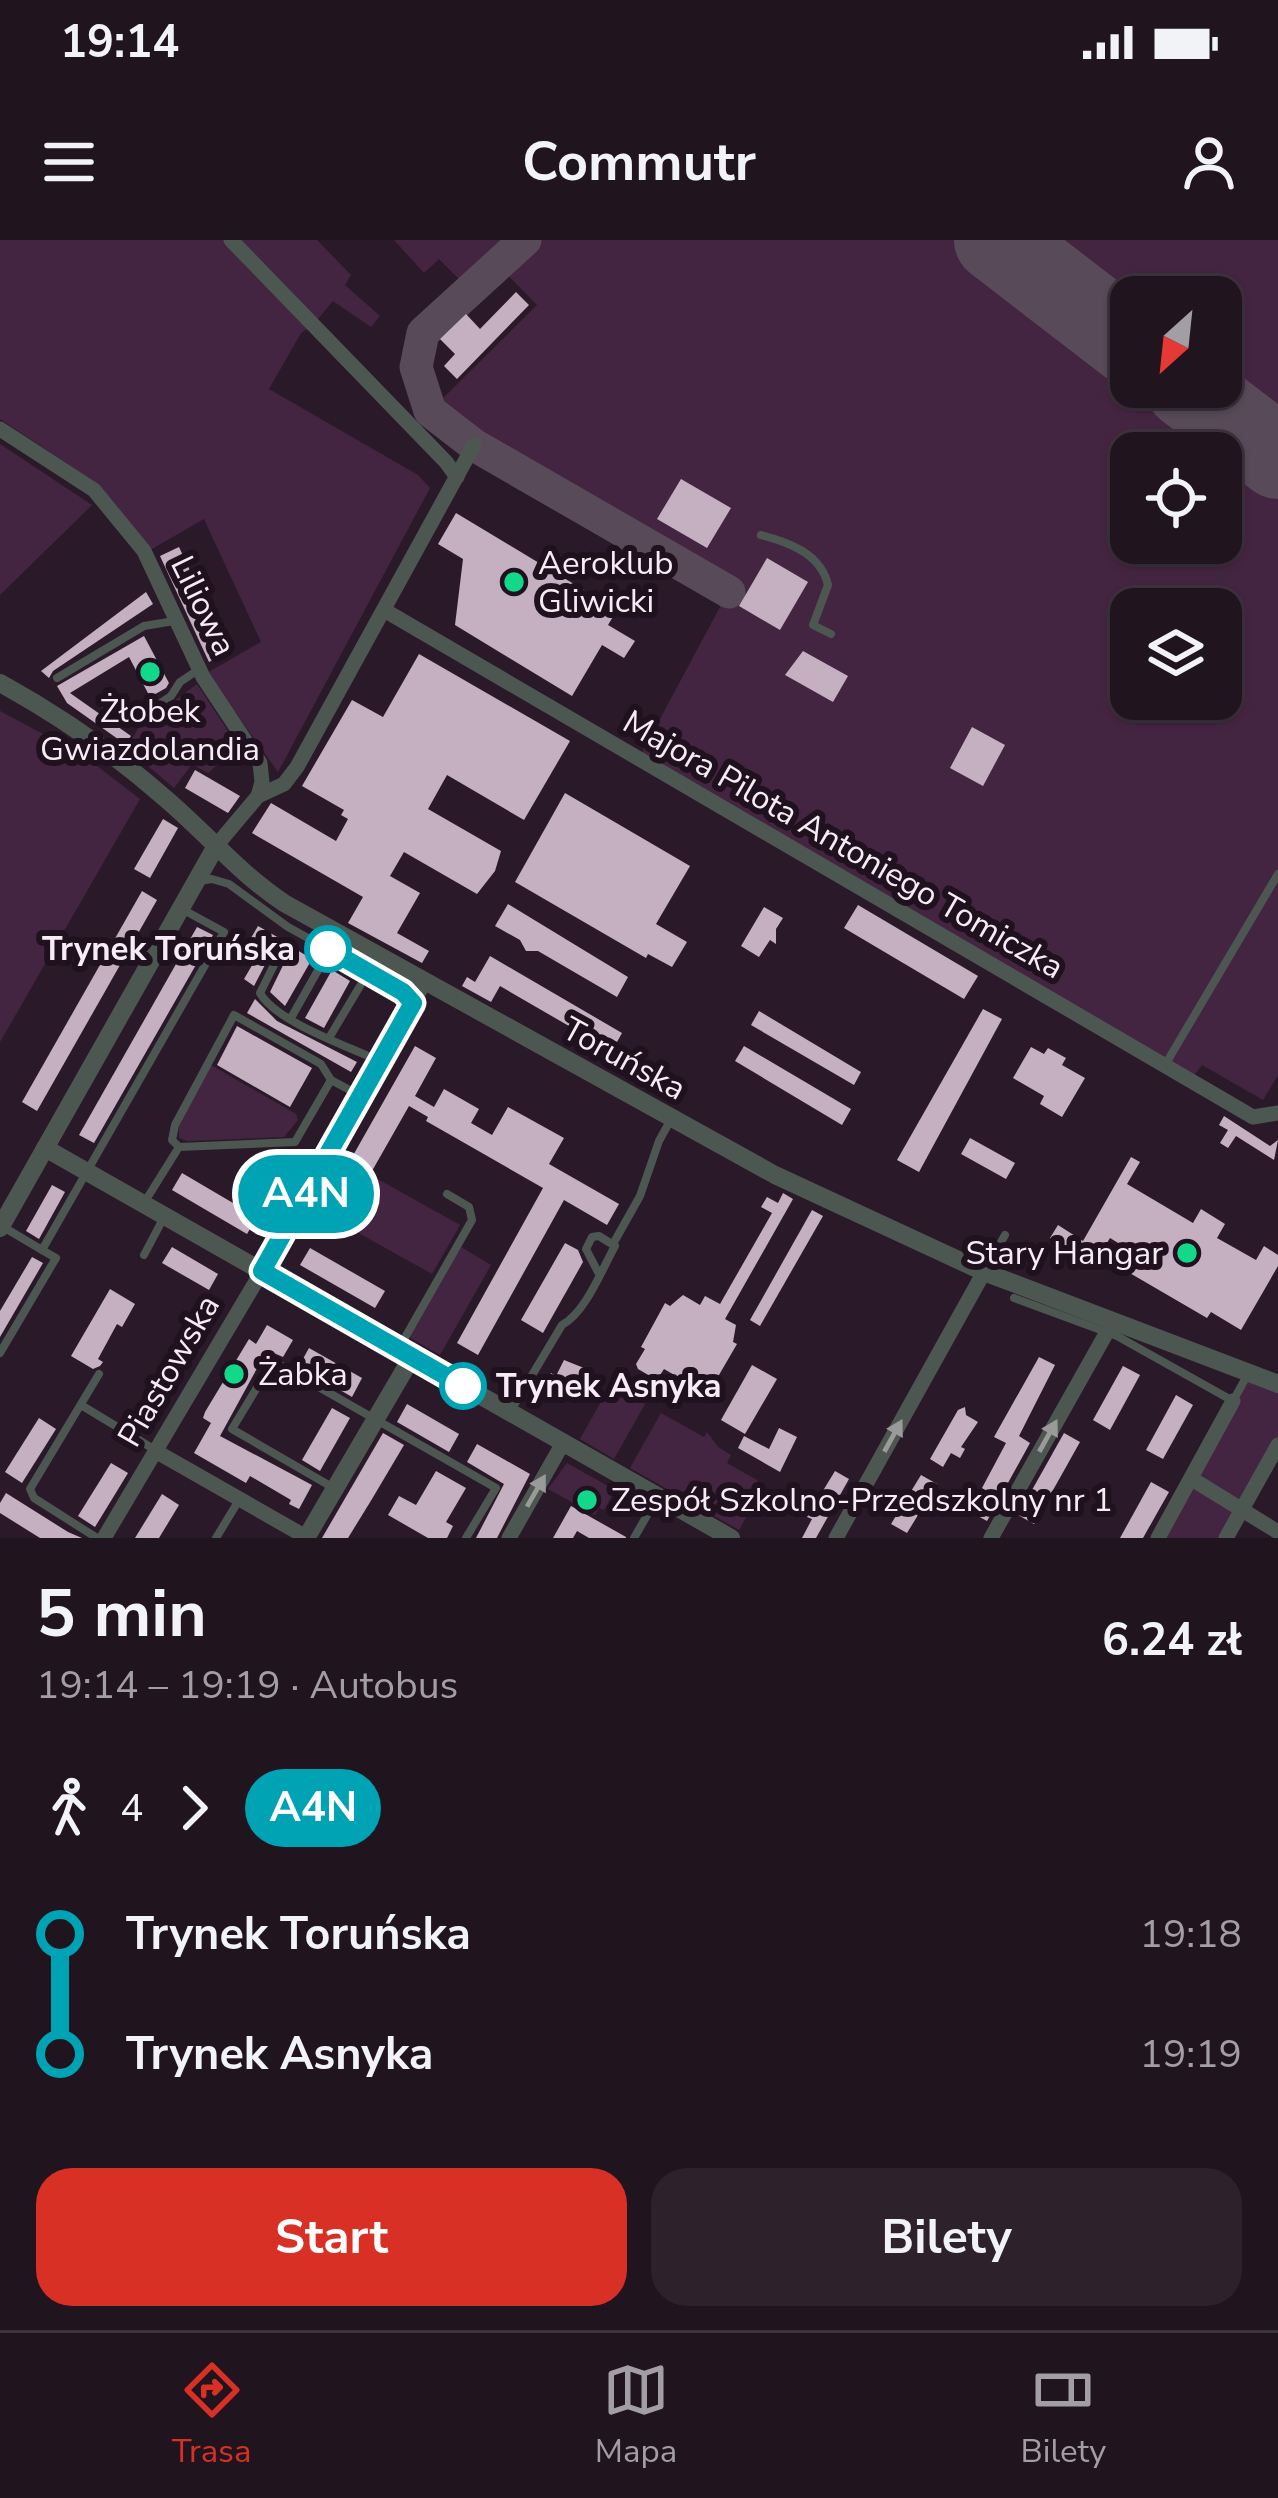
<!DOCTYPE html>
<html lang="pl">
<meta charset="utf-8">
<style>
:root{--surface:#20141f;--page:#2d212c;--text:#f1f3f6;--muted:#a29ea4;--line:#3d333d;--accent:#d93025}
body{margin:0;font-family:"Nunito Sans",sans-serif;background:var(--page);color:var(--text);height:100vh;display:flex;flex-direction:column;font-size:45px;white-space:nowrap}
*{box-sizing:border-box;margin:0}
p{font-size:39px;color:var(--muted)}
.icon{flex:none;width:66px;height:66px;fill:none;stroke:currentColor;stroke-width:2;stroke-linecap:round;stroke-linejoin:round}
.map{position:relative;height:1298px;overflow:hidden}
.details{display:flex;flex-direction:column;background:var(--surface);flex:1}
.details>*{flex:none}
.badge{padding:0 24px;border-radius:39px;font-size:42px;line-height:78px}
.needle{width:78px;rotate:207deg}
.tools{position:absolute;left:1110px;top:36px;display:grid;gap:24px}
.tools a{display:grid;place-items:center;width:132px;height:132px;border-radius:24px;background:var(--surface);box-shadow:0 3px 9px #0004,0 0 0 3px var(--line);font-size:60px}
.map>.badge{position:absolute;translate:-50% -50%;box-shadow:0 0 0 6px #fff}
.legs{display:flex;align-items:center;gap:18px;height:132px;padding:0 36px;font-size:39px}
.legs p{margin-inline-start:auto}
.overview{display:flex;align-items:center;justify-content:space-between;height:204px;padding:0 36px}
h1{font-size:66px;font-weight:700;line-height:90px}
.button{display:flex;gap:24px;margin-top:auto;padding:24px 36px}
.button a{flex:1;height:138px;border-radius:36px;background:var(--accent);color:#fff;font-size:48px;font-weight:700;line-height:138px;text-align:center}
.button a+a{background:var(--page);color:var(--text)}
ul{padding:0 36px;list-style:none}
li{display:flex;align-items:center;gap:42px;height:120px;font-size:45px}
li i{display:grid;place-items:center;width:18px;height:100%;margin:0 15px;background:currentColor}
li i::after{content:'';width:30px;height:30px;margin:-15px;border:9px solid;border-radius:50%;background:var(--surface)}
li p{margin-inline-start:auto}
li:first-child i{background:linear-gradient(#0000 50%,currentColor 0)}
li:last-child i{background:linear-gradient(currentColor 50%,#0000 0)}
.status{display:flex;justify-content:space-between;align-items:center;height:84px;padding:0 60px;background:var(--surface);direction:ltr}
.status svg{height:33px;fill:currentColor}
header{display:flex;justify-content:space-between;align-items:center;height:156px;padding:0 36px;background:var(--surface);font-size:54px;font-weight:700}
.menu{display:flex;justify-content:space-around;align-items:center;height:168px;border-top:3px solid var(--line);background:var(--surface);font-size:33px;color:var(--muted)}
.menu a{display:grid;justify-items:center;gap:6px}
.menu .current{color:var(--accent)}
.map>svg:first-child{display:block}
.green{fill:#442541;fill-rule:evenodd}
.lines{fill:none;stroke-linecap:round;stroke-linejoin:round}
.taxiway{stroke:#584a58;stroke-width:33}
.runway{stroke:#584a58;stroke-width:84}
.building{fill:#c5b0c2}
.service{stroke:#4d5751;stroke-width:8}
.minor{stroke:#4d5751;stroke-width:15}
.tertiary{stroke:#4d5751;stroke-width:18}
.oneway{fill:#9a9a9b}
.line-1-casing{stroke:#fff;stroke-width:27}
.line-1{stroke:#00a3b4;stroke-width:18}
.poi-dot{fill:#12d98a;stroke:#20111f;stroke-width:4.5}
.stop-1-dot{fill:#fff;stroke:#00a3b4;stroke-width:6}
.labels{text-anchor:middle;dominant-baseline:central;stroke-width:12;stroke-linejoin:round;paint-order:stroke}
.poi-label{font-size:33px;fill:#f7ecf5;stroke:#20111f;text-anchor:start}
.street-label{font-size:33px;fill:#f7ecf5;stroke:#20111f}
.stop-label{font-size:33px;font-weight:bold;fill:#f7ecf5;stroke:#20111f;text-anchor:end}
</style>
<div class="status"><b>19:14</b><svg viewBox="0 0 49 12"><path d="M0 12V9h3v3zM5 12V6h3v6zM10 12V3h3v9zM15 12V0h3v12zM26 1h20v11H26zM47 4h2v5h-2z"/></svg></div>
<header><svg class="icon" aria-label="menu" viewBox="0 0 24 24"><path d="M4 6h16M4 12h16M4 18h16"/></svg>Commutr<svg class="icon" aria-label="person" viewBox="0 0 24 24"><circle cx="12" cy="8" r="4"/><path d="M4 21q1-7 8-7t8 7"/></svg></header>
<div class="map">
<svg width="1278" height="1298" viewBox="0 0 1278 1298">
<rect width="100%" height="100%" fill="#2a1a29"/>
<!-- green -->
<g class="green">
<path d="M0,0H317L351,35L345,45L380,76L371,87L333,61L313,85L301,93L269,149L418,235L430,248L278,532L207,433L261,402L204,279L150,310L99,245L0,179Z"/>
<path d="M394,0H1278V835L1263,860L1202,825L1190,841L638,520L728,352L474,205L430,171L537,65L498,25L470,50L439,19L424,33ZM1131,57H1221V147H1131ZM1131,213H1221V303H1131ZM1131,369H1221V459H1131Z"/>
<path d="M0,204L92,265L0,355Z"/>
<path d="M197,444L238,506L208,533L192,524L174,548L127,508L139,487Z"/>
<path d="M0,471L84,516L140,559L0,802Z"/>
<path d="M209,824L296,874L298,880L284,897L187,901L179,898V886Z"/>
<path d="M349,923L460,985L432,1034L321,972Z"/>
<path d="M461,1007L491,1025L440,1115L409,1097Z"/>
<path d="M1249,1131L1278,1144V1205L1226,1298H1158Z"/>
<path d="M620,1149L645,1164L614,1219L580,1199L602,1160Z"/>
<path d="M661,1173L704,1197L707,1192L718,1207L731,1215L727,1223L757,1240L761,1251L739,1290L630,1228Z"/>
<path d="M567,1223L615,1250L604,1270L599,1268L595,1275L548,1249Z"/>
</g>
<g class="lines">
<!-- taxiway -->
<path class="taxiway" d="M525,0L423,93L416,127L430,171L474,205L729,352"/>
<!-- runway -->
<g class="runway">
<path d="M996,0L1131,104"/>
<path d="M1187,147L1278,217"/>
</g>
</g>
<!-- building -->
<g class="building">
<path d="M516,52L529,65L457,139L444,126L455,114L440,99L466,74L480,89Z"/>
<path d="M681,239L731,268L707,308L657,279Z"/>
<path d="M456,273L617,370L608,385L635,401L624,418L602,405L572,456L455,385L463,319L438,304Z"/>
<path d="M179,307L228,412L209,422L160,316Z"/>
<path d="M767,318L808,342L780,390L739,366Z"/>
<path d="M146,352L153,364L53,431L49,438L41,431Z"/>
<path d="M144,396L169,443L166,448L150,457L129,417L70,453L131,496L125,504L67,463L57,446Z"/>
<path d="M803,411L848,436L833,462L785,435Z"/>
<path d="M419,414L570,501L524,580L447,535L428,569L501,611L495,631L477,654L404,612L390,636L420,653L397,693L429,711L422,723L348,683L363,657L252,593L271,563L336,601L348,579L341,575L344,570L302,546L352,460L383,477Z"/>
<path d="M972,487L1005,505L983,546L950,528Z"/>
<path d="M195,530L240,556L228,573L185,548Z"/>
<path d="M565,553L690,626L656,684L687,702L672,727L648,714L646,718L515,642Z"/>
<path d="M163,579L178,588L150,638L134,629Z"/>
<path d="M142,651L157,660L37,871L22,862Z"/>
<path d="M508,664L628,737L617,757L538,711H526L520,700L495,686Z"/>
<path d="M858,665L978,736L964,759L844,688Z"/>
<path d="M764,667L783,678L776,689V704L770,700L759,717L741,706Z"/>
<path d="M258,686L279,698L254,746L244,739L261,710L248,703Z"/>
<path d="M197,687L213,695L94,903L79,895Z"/>
<path d="M292,707L312,719L285,766L270,752Z"/>
<path d="M490,716L622,793L612,811L500,746L491,762L462,746L467,737L475,742Z"/>
<path d="M332,730L350,741L324,788L305,778Z"/>
<path d="M255,759L277,781L357,822L351,832L247,773Z"/>
<path d="M983,769L1002,779L919,932L897,920Z"/>
<path d="M759,771L861,832L854,845L751,785Z"/>
<path d="M237,786L312,828L290,867L217,825Z"/>
<path d="M415,806L436,818L415,856L434,867L444,849L479,869L471,883L492,895L508,867L564,898L549,924L619,964L607,985L564,960L478,1115L457,1103L543,948L426,881L428,877L409,866L372,931L351,919Z"/>
<path d="M744,806L851,869L842,885L735,821Z"/>
<path d="M1031,807L1044,814L1048,808L1066,818L1062,825L1085,838L1062,877L1040,864L1044,856L1013,838Z"/>
<path d="M1224,876L1270,906L1278,900L1274,920L1236,896L1228,908L1220,903L1228,890L1219,885Z"/>
<path d="M970,898L1015,923L1006,939L961,914Z"/>
<path d="M1131,917L1140,922L1127,944L1193,983L1201,969L1225,984L1217,998L1256,1020L1264,1006L1278,1015V1026L1241,1090L1211,1072L1207,1078L1128,1032L1138,1015L1110,998L1094,1024L1050,998L1058,985L1083,1001Z"/>
<path d="M182,933L257,977L247,994L172,950Z"/>
<path d="M52,945L65,952L39,999L26,991Z"/>
<path d="M783,953L793,959L725,1079L736,1085L733,1102L737,1104L705,1159L696,1162L677,1150L683,1140L664,1129L657,1140L638,1129L636,1124L645,1109L641,1107L665,1063L670,1066L683,1055L700,1065L705,1056L720,1064L772,973L761,967L767,957L778,963Z"/>
<path d="M812,970L823,976L760,1086L750,1080Z"/>
<path d="M565,1003L578,1010L583,1022L543,1093L521,1080Z"/>
<path d="M172,1007L218,1034L209,1050L162,1023Z"/>
<path d="M310,1008L385,1051L375,1068L300,1025Z"/>
<path d="M32,1017L43,1023L0,1097V1071Z"/>
<path d="M110,1049L135,1064L122,1087L117,1084L98,1119L103,1122L100,1126L93,1129L71,1116Z"/>
<path d="M267,1085L293,1100L283,1117L267,1110L220,1196L312,1245L299,1269L289,1264L291,1260L250,1236L246,1243L194,1213L211,1183L203,1178L205,1172L249,1099L256,1104Z"/>
<path d="M309,1108L362,1138L352,1157L299,1126Z"/>
<path d="M1039,1117L1055,1125L1019,1196L1030,1203L987,1281L976,1275L988,1252L982,1248L1006,1203L994,1197Z"/>
<path d="M564,1120L589,1130L575,1156L563,1149L556,1161L545,1155L549,1147L545,1144L551,1133L556,1136Z"/>
<path d="M752,1125L777,1139L745,1194L721,1180Z"/>
<path d="M1123,1126L1140,1135L1110,1190L1093,1180Z"/>
<path d="M1176,1155L1193,1165L1163,1219L1146,1210Z"/>
<path d="M407,1164L459,1194L449,1212L397,1182Z"/>
<path d="M965,1167L966,1175L978,1182L961,1207L965,1209L960,1218L951,1213L943,1227L930,1219L958,1170Z"/>
<path d="M332,1168L350,1178L320,1231L302,1220Z"/>
<path d="M39,1178L56,1189L22,1243L5,1232Z"/>
<path d="M779,1188L797,1197L780,1232L738,1208L744,1196L769,1209Z"/>
<path d="M383,1193L404,1205L372,1259L348,1298H322Z"/>
<path d="M1064,1193L1080,1202L1034,1284L1018,1275Z"/>
<path d="M477,1204L530,1234L497,1298H476L504,1244L467,1222Z"/>
<path d="M111,1223L128,1233L95,1287L78,1276Z"/>
<path d="M436,1231L466,1248L446,1282L453,1286L447,1298H428L388,1275L399,1256L416,1265Z"/>
<path d="M835,1231L849,1239L816,1298H802L812,1279L807,1277Z"/>
<path d="M921,1235L937,1244L907,1293L891,1284Z"/>
<path d="M1151,1242L1169,1252L1143,1298H1120Z"/>
<path d="M6,1253L68,1292L82,1298H40L0,1273V1263Z"/>
<path d="M162,1254L179,1265L159,1298H135Z"/>
<path d="M571,1266L626,1297V1298H589L577,1291L573,1298H553Z"/>
</g>
<g class="lines">
<!-- service -->
<g class="service">
<path d="M761,295C789,302 821,314 828,345L813,385L831,394"/>
<path d="M57,438L144,386L174,381"/>
<path d="M102,457C106,473 116,478 132,482L171,456L180,442L198,430"/>
<path d="M199,641L212,639L229,644L288,687L395,746L411,761"/>
<path d="M284,705L260,753C276,782 348,806 379,821"/>
<path d="M291,778L321,725"/>
<path d="M329,798L360,746"/>
<path d="M1165,825L1278,634"/>
<path d="M179,907L172,900L175,885L234,775L321,824L331,840L359,855"/>
<path d="M144,963L179,907L295,902L331,840"/>
<path d="M0,985L42,1010L224,692L180,668"/>
<path d="M613,1004L640,956L659,901L670,881"/>
<path d="M144,1015L163,979"/>
<path d="M985,1030L1005,995"/>
<path d="M1014,1058L1117,1096L1233,1161L1249,1132"/>
<path d="M399,1108L472,980L469,967L447,954"/>
<path d="M0,1113L56,1018L42,1010"/>
<path d="M81,1165L157,1211"/>
<path d="M510,1172L562,1085C586,1072 602,1029 615,1006L599,996L592,997L586,1009L599,1034"/>
<path d="M332,1247L232,1189L273,1121L496,1248L466,1298"/>
<path d="M97,1298L34,1258L30,1249L99,1134"/>
<path d="M216,1298L239,1260"/>
<path d="M634,1298L657,1258"/>
</g>
<!-- minor -->
<g class="minor">
<path d="M231,0L446,222L457,237"/>
<path d="M0,189L94,250L144,311L203,437L260,523L262,542L258,556L216,606"/>
<path d="M384,370L1253,877L1278,873"/>
<path d="M258,556L284,544L297,527L474,205"/>
<path d="M157,1212L306,1297"/>
<path d="M1192,1239L1278,1292"/>
<path d="M104,1298L255,1043L424,743"/>
<path d="M509,1298L563,1203"/>
<path d="M836,1298L984,1032"/>
<path d="M991,1298L1107,1092"/>
<path d="M1158,1298L1233,1161"/>
<path d="M1226,1298L1278,1205"/>
</g>
<!-- tertiary -->
<g class="tertiary">
<path d="M0,443C60,476 115,514 166,559C206,593 240,634 284,663L775,935L984,1032L1278,1144"/>
<path d="M45,908L731,1298"/>
<path d="M0,988L216,606"/>
<path d="M306,1298L412,1117"/>
</g>
</g>
<!-- one-way arrows -->
<defs><path id="oneway-solid" d="M-6-.8H1V-3.2L6.5 0L1 3.2V.8H-6Z" transform="scale(3)"/></defs>
<g class="oneway">
<use href="#oneway-solid" transform="translate(893 1196) rotate(-61)"/>
<use href="#oneway-solid" transform="translate(1048 1196) rotate(-61)"/>
<use href="#oneway-solid" transform="translate(536 1251) rotate(-60)"/>
</g>
<g class="lines">
<!-- line-1 casing -->
<g class="line-1-casing">
<path id="line-1" d="M328,709L403,752L413,763L262,1031L463,1146"/>
</g>
<!-- line-1 -->
<use href="#line-1" class="line-1"/>
</g>
<!-- markers -->
<g class="poi-dot">
<circle cx="514" cy="342" r="12"/>
<circle cx="150" cy="432" r="12"/>
<circle cx="1187" cy="1013" r="12"/>
<circle cx="234" cy="1134" r="12"/>
<circle cx="587" cy="1260" r="12"/>
</g>
<g class="stop-1-dot">
<circle cx="328" cy="709" r="21"/>
<circle cx="463" cy="1146" r="21"/>
</g>
<g class="labels">
<!-- poi labels -->
<g class="poi-label">
<text x="538" y="323">Aeroklub<tspan x="538" dy="38">Gliwicki</tspan></text>
<text x="150" y="471" text-anchor="middle">Żłobek<tspan x="150" dy="38">Gwiazdolandia</tspan></text>
<text x="1163" y="1013" text-anchor="end">Stary Hangar</text>
<text x="258" y="1134">Żabka</text>
<text x="611" y="1260">Zespół Szkolno-Przedszkolny nr 1</text>
</g>
<!-- street labels -->
<g class="street-label">
<text transform="translate(203 366) rotate(64)">Liliowa</text>
<text transform="translate(843 605) rotate(30)">Majora Pilota Antoniego Tomiczka</text>
<text transform="translate(624 819) rotate(29)">Toruńska</text>
<text transform="translate(169 1131) rotate(-60)">Piastowska</text>
</g>
<!-- stop labels -->
<g class="stop-label">
<text x="295" y="709">Trynek Toruńska</text>
<text x="496" y="1146" text-anchor="start">Trynek Asnyka</text>
</g>
</g>
</svg>
<div class="tools">
<a><svg class="needle" viewBox="-14 -14 28 28"><path d="M0-13l5 13h-10z" fill="#e53935"/><path d="M0 13l5-13h-10z" fill="#a29ea4"/></svg></a>
<a><svg class="icon" aria-label="locate" viewBox="0 0 24 24"><circle cx="12" cy="12" r="6"/><path d="M12 2v4M12 18v4M2 12h4M18 12h4"/></svg></a>
<a><svg class="icon" aria-label="layers" viewBox="0 0 24 24"><path d="M12 4l9 5-9 5-9-5zM3 14l9 5 9-5"/></svg></a>
</div>
<b class="badge" style="left:306px;top:954px;background:#00a3b4;color:#fff">A4N</b>
</div>
<section class="details">
<div class="overview"><div><h1>5 min</h1><p>19:14 – 19:19 · Autobus</p></div><b>6.24 zł</b></div>
<div class="legs"><svg class="icon" aria-label="walk" viewBox="0 0 24 24"><circle cx="13" cy="4" r="2"/><path d="M13 8l-2 6 4 7M11 14l-3 7M7 12l3-4h3l4 4"/></svg>4<svg class="icon" aria-label="forward" viewBox="0 0 24 24"><path d="M9 5l7 7-7 7"/></svg><b class="badge" style="background:#00a3b4;color:#fff">A4N</b></div>
<ul>
<li><i style="color:#00a3b4"></i><b>Trynek Toruńska</b><p>19:18</p></li>
<li><i style="color:#00a3b4"></i><b>Trynek Asnyka</b><p>19:19</p></li>
</ul>
<div class="button"><a>Start</a><a>Bilety</a></div>
</section>
<nav class="menu">
<a class="current"><svg class="icon" aria-label="directions" viewBox="0 0 24 24"><path d="M12 3l9 9-9 9-9-9zM9 14v-3h6M13 9l2 2-2 2"/></svg>Trasa</a>
<a><svg class="icon" aria-label="map" viewBox="0 0 24 24"><path d="M3 6l6-2 6 2 6-2v14l-6 2-6-2-6 2zM9 4v14M15 6v14"/></svg>Mapa</a>
<a><svg class="icon" aria-label="tickets" viewBox="0 0 24 24"><path d="M3 7h18v10H3zM15 7v10"/></svg>Bilety</a>
</nav>
